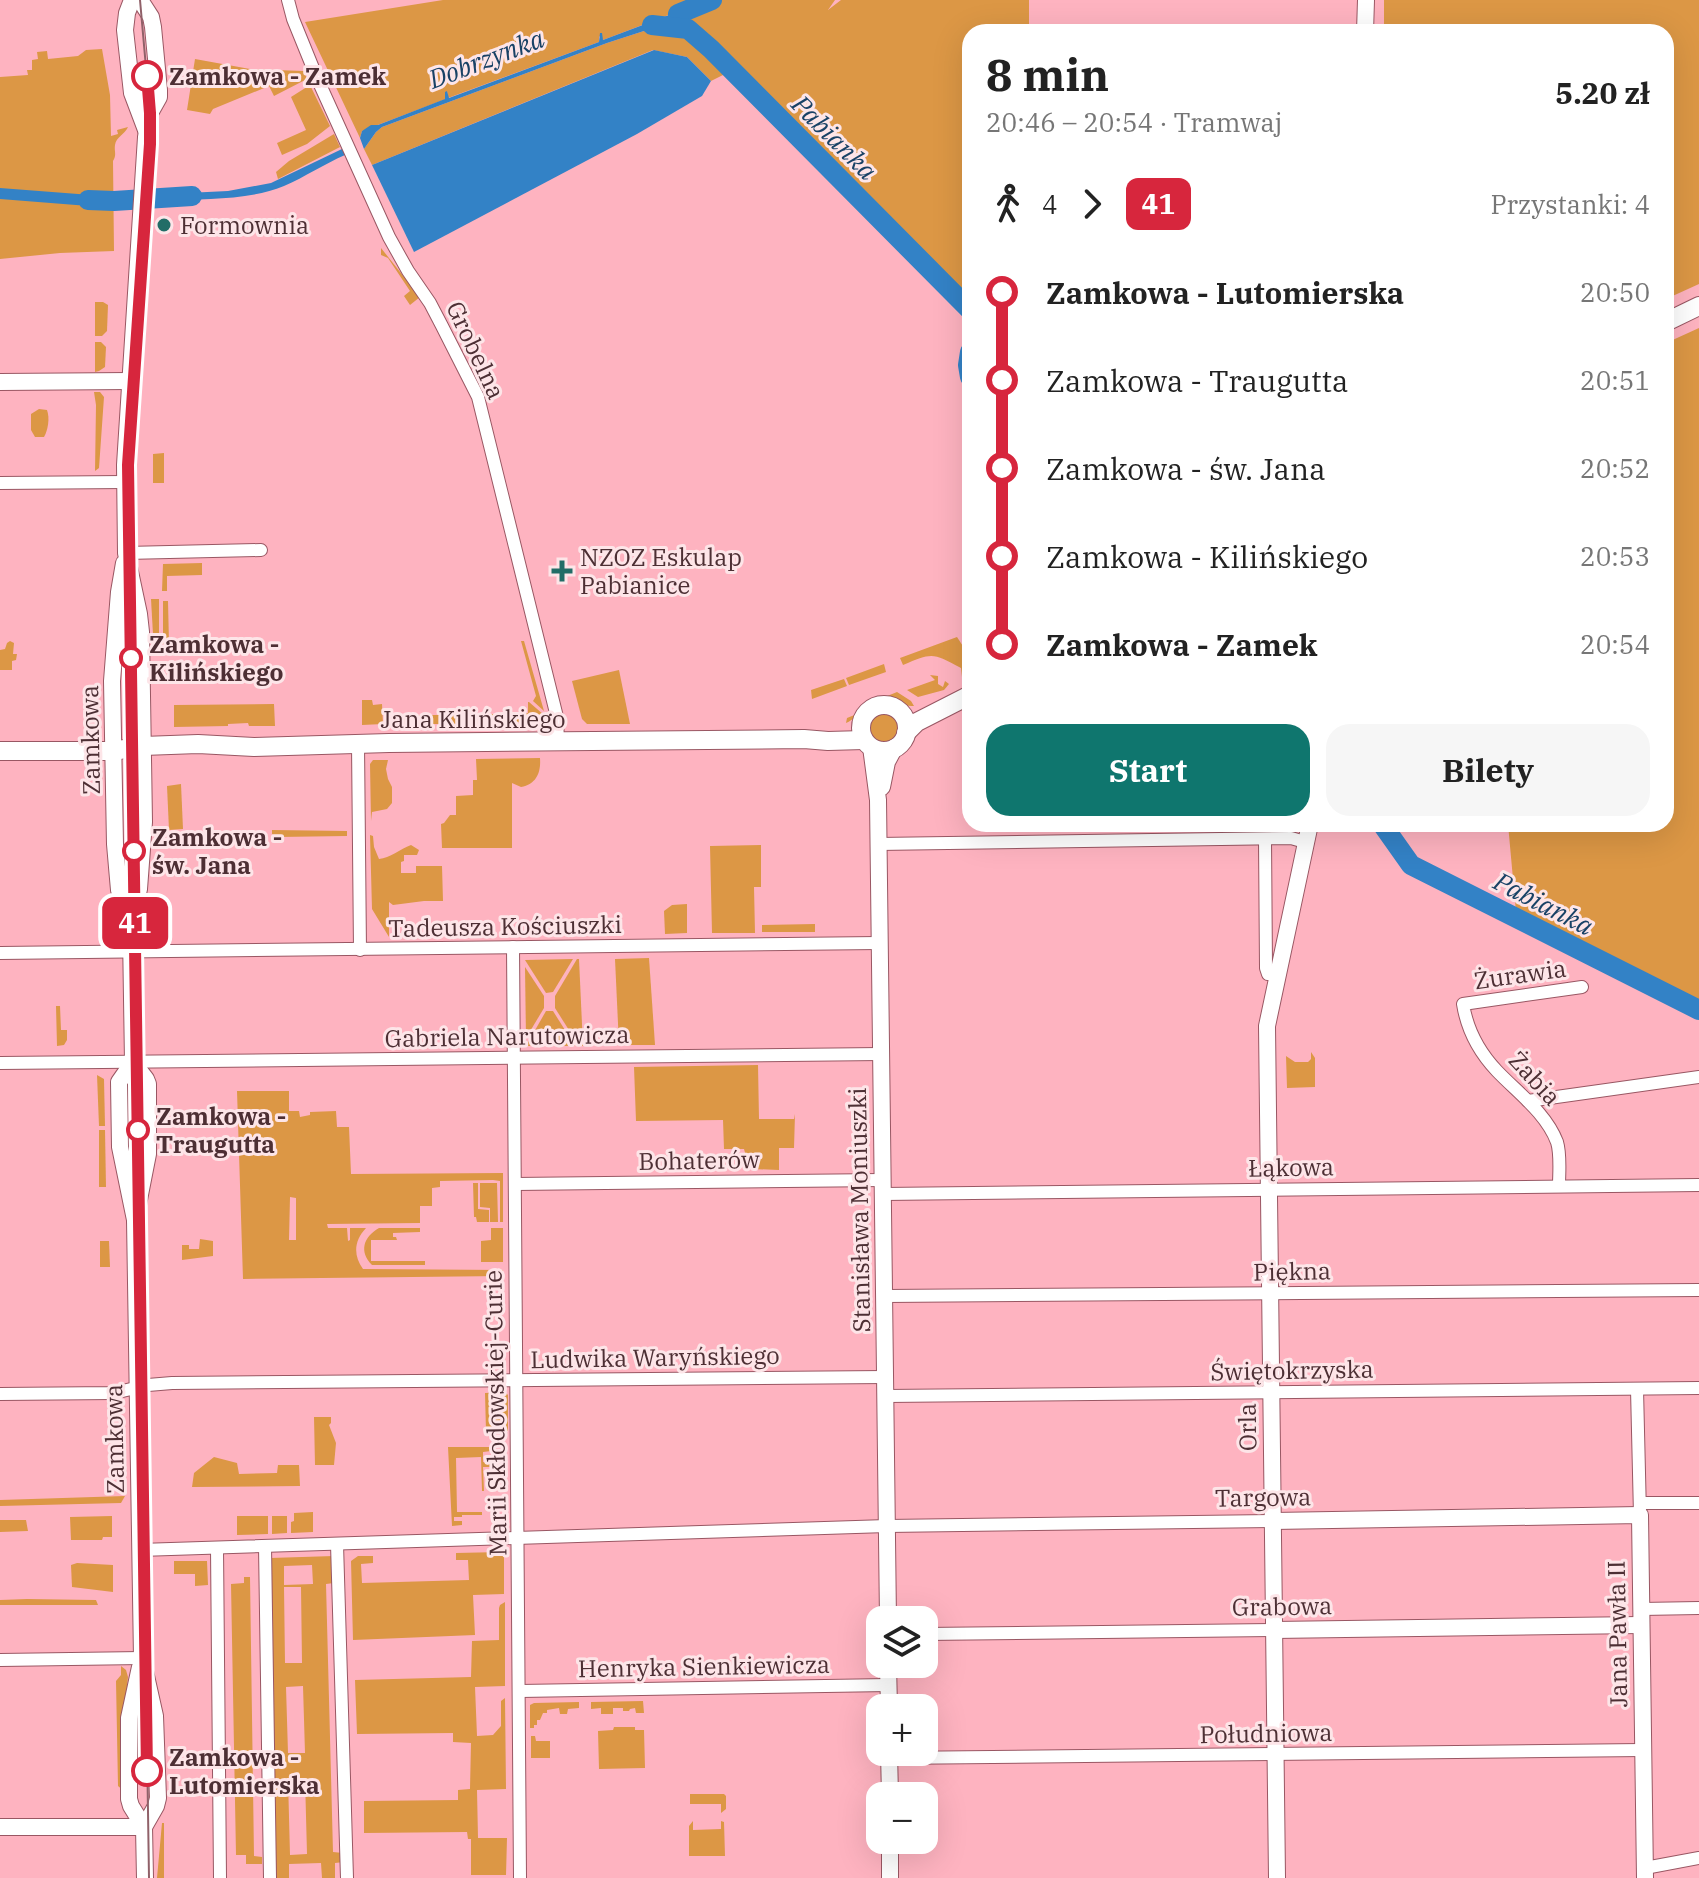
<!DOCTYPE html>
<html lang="pl">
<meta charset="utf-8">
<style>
:root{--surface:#fff;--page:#f6f6f6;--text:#222;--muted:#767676;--accent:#0f766e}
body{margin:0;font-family:"IBM Plex Serif",serif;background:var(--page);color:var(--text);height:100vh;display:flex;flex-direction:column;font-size:30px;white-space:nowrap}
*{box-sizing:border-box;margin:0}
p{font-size:26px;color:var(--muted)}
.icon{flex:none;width:44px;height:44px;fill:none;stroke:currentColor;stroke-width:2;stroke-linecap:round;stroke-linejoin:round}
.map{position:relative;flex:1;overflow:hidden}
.side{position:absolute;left:962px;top:24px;width:712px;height:808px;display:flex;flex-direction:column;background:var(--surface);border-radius:24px;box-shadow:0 8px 32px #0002}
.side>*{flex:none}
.badge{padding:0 16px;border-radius:12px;font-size:28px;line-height:52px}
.tools{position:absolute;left:866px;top:1606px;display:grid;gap:16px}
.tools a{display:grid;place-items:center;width:72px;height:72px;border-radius:16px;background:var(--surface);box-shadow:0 8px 32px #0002;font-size:40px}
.map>.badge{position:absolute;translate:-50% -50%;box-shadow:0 0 0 4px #fff}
.legs{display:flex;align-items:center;gap:12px;height:88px;padding:0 24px;font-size:26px}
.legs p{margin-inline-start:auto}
.overview{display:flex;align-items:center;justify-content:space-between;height:136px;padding:0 24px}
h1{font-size:44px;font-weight:700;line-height:60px}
.button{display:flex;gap:16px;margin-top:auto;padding:16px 24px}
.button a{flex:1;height:92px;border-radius:24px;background:var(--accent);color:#fff;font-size:32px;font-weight:700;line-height:92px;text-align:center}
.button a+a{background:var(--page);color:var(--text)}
ul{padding:0 24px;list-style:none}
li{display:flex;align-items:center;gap:28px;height:88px;font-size:30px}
li i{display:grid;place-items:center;width:12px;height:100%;margin:0 10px;background:currentColor}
li i::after{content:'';width:20px;height:20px;margin:-10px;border:6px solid;border-radius:50%;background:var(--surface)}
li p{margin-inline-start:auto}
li:first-child i{background:linear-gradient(#0000 50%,currentColor 0)}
li:last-child i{background:linear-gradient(currentColor 50%,#0000 0)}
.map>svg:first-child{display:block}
.green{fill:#dc9745;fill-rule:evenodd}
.water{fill:#3382c6}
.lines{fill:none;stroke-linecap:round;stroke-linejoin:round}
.river{stroke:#3382c6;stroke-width:20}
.minor-casing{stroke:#995763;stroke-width:14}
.tertiary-casing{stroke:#995763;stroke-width:18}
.secondary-casing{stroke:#995763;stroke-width:20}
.minor{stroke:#fff;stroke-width:12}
.tertiary{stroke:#fff;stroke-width:16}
.secondary{stroke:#fff;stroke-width:18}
.tram{stroke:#906169;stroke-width:2}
.line-1-casing{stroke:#fff;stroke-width:18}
.line-1{stroke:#d7263d;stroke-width:12}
.stop-1-dot{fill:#fff;stroke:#d7263d;stroke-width:4}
.poi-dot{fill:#226d67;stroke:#fde5e8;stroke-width:3}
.labels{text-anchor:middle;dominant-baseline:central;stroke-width:6;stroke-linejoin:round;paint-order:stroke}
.stop-label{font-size:24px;font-weight:bold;fill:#4d2f34;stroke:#fde5e8;text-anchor:start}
.poi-label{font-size:24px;fill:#4d2f34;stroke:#fde5e8;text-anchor:start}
.street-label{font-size:24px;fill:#4d2f34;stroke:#fde5e8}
.water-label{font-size:26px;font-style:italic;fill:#194266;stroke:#fde5e8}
</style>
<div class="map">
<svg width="1699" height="1878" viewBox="0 0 1699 1878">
<rect width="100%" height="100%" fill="#feb3c0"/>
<!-- green -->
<g class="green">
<path d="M443,0H708L603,40L599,36V42L448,98L447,91L446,99L362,131L360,138L305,22Z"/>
<path d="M715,0H835L828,10L841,0H1029V32H970V310L733,70L711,81L687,57L653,50L372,165L364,149L376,132L382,127L607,43L647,30L665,29L658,23Z"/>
<path d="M1384,0H1699V284L1666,299V32H1384Z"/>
<path d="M102,49L110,95L111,136L118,134L117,130L128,127C125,134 116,137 115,145C114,152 117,154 113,161L114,251L60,253L0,259V77L28,75L27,70H32V60L38,59L37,52L47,51L48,59L78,56L86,50Z"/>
<path d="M195,59L250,69L304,71L307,79L274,96L269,86L213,109L210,114L187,110Z"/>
<path d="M310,85L330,126L307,144L282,155L277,143L306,130L291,97Z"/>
<path d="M334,134L340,147L278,179L276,172L289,161Z"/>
<path d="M381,248L420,297L410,305L404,296L410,291L388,258L381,255Z"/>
<path d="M95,302H103L108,305L107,331L102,336H95Z"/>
<path d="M1699,328V1004L1516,912L1508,824H1666V343Z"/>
<path d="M95,342H101L106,347L105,367L99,371L95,372Z"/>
<path d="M94,392H100L104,397L99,468L95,471L96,405Z"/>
<path d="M39,409L47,410C50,418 48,430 44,437H35L31,430V414Z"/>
<path d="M164,453V483H153V454Z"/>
<path d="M202,563V575L167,576V591H162L163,564Z"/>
<path d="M151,599H159V651L154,652Z"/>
<path d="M163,601H168L169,644H163Z"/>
<path d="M957,637L970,657V680L962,677L961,668C933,653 933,652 903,665L900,658Z"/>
<path d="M10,641L14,643L13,654H17L16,660L12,661V670H0V650L5,649L7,643Z"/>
<path d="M521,641H524L544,711L533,701L536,696Z"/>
<path d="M884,664L886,672L849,685L846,678Z"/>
<path d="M619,670L630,724H587L582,719L572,681Z"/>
<path d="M930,675L938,676V684L943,687L945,681L949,684L944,690L918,697L907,690L935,680Z"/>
<path d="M844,679L847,686L812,699L811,690Z"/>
<path d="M897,692L911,701L914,706C903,707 897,700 887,699C867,698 862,716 846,723L847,718L857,714L868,704Z"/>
<path d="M362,700H372L373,705L382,704L383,724L362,725Z"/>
<path d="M528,702H529L544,715L538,722L528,723L521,714L528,713Z"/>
<path d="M274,704L275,726H249L248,723L228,724V726L174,727V705Z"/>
<circle cx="884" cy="728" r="16"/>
<path d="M516,714L521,722L470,724L468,721V714Z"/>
<path d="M396,715H464V722L462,724H397Z"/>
<path d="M540,758C541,772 537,784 521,787L512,783V848H442L441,824L444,823L450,815H456V796L473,795V780H477L476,759Z"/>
<path d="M373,760H388L386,769L388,779L392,787V803L387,809L372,812L371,821L370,764Z"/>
<path d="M181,784L183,829L169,830L167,786Z"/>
<path d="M272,830L347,831V836L278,837L272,834Z"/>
<path d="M370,835L373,836L374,847L379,859C390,858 400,849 411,845L419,850L417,855H404V861L401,862V873H416V866H442L443,901H424L393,905L389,902V937L372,909Z"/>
<path d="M761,845V887H754L755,933H712L710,846Z"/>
<path d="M687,904V933L665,934L664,911L672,905Z"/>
<path d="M108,906H116L119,932L111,931L108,929Z"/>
<path d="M815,924V932H762V925Z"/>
<path d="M649,958L655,1045H619L615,959Z"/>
<path d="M573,959L553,992L546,993L525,960Z"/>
<path d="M577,959H579L583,1046H579L555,1008V996Z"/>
<path d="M525,967L544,996V1008L526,1038Z"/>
<path d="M56,1006H60L61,1030H67V1040L64,1045L57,1046Z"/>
<path d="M546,1011H553L575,1046H526Z"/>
<path d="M1311,1052L1315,1058V1087L1287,1088L1286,1056L1295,1062H1308L1311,1059Z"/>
<path d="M758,1065L759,1119H794L795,1114L794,1148H779V1170L752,1169L749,1167L744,1149H724L723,1120L636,1121L634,1067Z"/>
<path d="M97,1075L104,1079L105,1126H99Z"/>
<path d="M237,1091H289V1111H299L300,1117L310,1115V1112L336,1111L337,1127H349L351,1174L503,1173V1222H500V1181L493,1180L440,1181V1187L432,1188V1206H420V1223L327,1224L328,1228H347L348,1241L350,1240V1228H366C354,1241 353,1255 363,1269L503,1270V1276L243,1279ZM290,1197L296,1198V1240H289Z"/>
<path d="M99,1130H105L106,1187H99Z"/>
<path d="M473,1183H478V1209L489,1210V1222H477L476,1217H474Z"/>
<path d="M480,1183H497L498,1222H490V1208L480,1207Z"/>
<path d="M379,1228H420V1232L393,1233V1237H396L397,1240H371V1261H425V1265H372C359,1252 363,1237 379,1228Z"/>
<path d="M491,1228H503V1262H481V1241L491,1240Z"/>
<path d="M200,1239L213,1241V1256L182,1260V1245H189V1249H199Z"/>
<path d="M100,1241H109L110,1267H100Z"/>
<path d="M505,1392L508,1395V1431H486L485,1393Z"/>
<path d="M314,1417H331V1423L329,1425L336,1443L334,1465H315Z"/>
<path d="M448,1447H493L491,1451L483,1452V1462L490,1463V1467H483L484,1491H482L481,1457L456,1458L457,1512H482V1515H462V1517H454V1521H462V1525L452,1526Z"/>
<path d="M214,1457L237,1463L239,1474L277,1473L278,1465H299L300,1486L192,1487L194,1473Z"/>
<path d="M125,1496L121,1503L0,1506V1500Z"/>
<path d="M313,1512V1532L291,1533V1522L294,1521V1513Z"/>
<path d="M112,1516V1537H103L102,1540H71L70,1517Z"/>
<path d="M237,1516H268V1534L237,1535Z"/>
<path d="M272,1516H287V1533L272,1534Z"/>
<path d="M0,1520H26L28,1531L0,1532Z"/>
<path d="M501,1552L504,1553V1594L473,1595L475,1635L353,1640L351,1561L358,1556H373V1563L361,1564L362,1583L469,1580L468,1560H456V1553Z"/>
<path d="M334,1556V1583L326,1584L333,1852L343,1853L344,1862L335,1863V1878H322L321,1863L289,1864V1878H275L270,1558ZM312,1565L313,1584L284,1585V1566ZM284,1587H301L302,1663H285ZM303,1686L305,1753H288L286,1687ZM305,1778L307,1854L290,1855L288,1779Z"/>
<path d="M174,1561H207L208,1585L195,1586V1574H174Z"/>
<path d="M77,1563L113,1565V1592L72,1587L71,1565Z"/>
<path d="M244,1577H250L254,1856L262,1857V1864H246V1855H236L231,1584L244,1583Z"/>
<path d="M27,1599L96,1600L98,1605H0V1600Z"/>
<path d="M505,1602V1686L475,1687L477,1736L493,1735L501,1726V1701L505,1698L506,1789L477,1790L478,1838H507L506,1875H471V1839H468L467,1832L364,1833V1801L458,1800V1790L470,1789L471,1743L453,1742V1733L357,1734L355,1680L471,1677L472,1641L499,1640V1608L500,1605Z"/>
<path d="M121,1666L126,1670L128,1677L124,1713L125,1792L118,1786L116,1681L121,1675Z"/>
<path d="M643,1701L644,1713H636L635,1708L630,1709L629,1711H623V1708H613V1714H601V1708L591,1709V1702Z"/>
<path d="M579,1702V1708L568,1709L567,1714H560L559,1708L547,1710V1713H543L540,1720H537V1725H534V1728H530V1705L534,1703Z"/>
<path d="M614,1727H635V1730H644L645,1768L599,1769L598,1731L613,1730Z"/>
<path d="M531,1736H535L536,1741H550V1758H531Z"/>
<path d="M690,1794H724L726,1796V1809L721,1813V1804H690Z"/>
<path d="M693,1821V1830L721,1829V1821L724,1822L725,1856H689V1826Z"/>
<path d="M162,1823H164V1878H157Z"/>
</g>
<!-- water -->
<g class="water">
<path d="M701,3V7L661,22L665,23V29L647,30L607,43L382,127L376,132L364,149L360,138L362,131L371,125H378L445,99V92L447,91L449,98L599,42L600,33H602L603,40Z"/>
<path d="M654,50L687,57L711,81L702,96L637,134L414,252L372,165Z"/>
<path d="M342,149L345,155C324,164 305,177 284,186C248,201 204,198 166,201V194L228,191L271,183Z"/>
<path d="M0,188L91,195L114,192V208L0,199Z"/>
</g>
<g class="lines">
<!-- river -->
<g class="river">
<path d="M678,14L712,0"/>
<path d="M652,25L688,29L711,49L970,310"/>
<path d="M88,200L114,201L192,196"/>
<path d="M970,352L968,365L970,377"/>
<path d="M1382,824L1411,865L1699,1010"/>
</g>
<!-- minor casing -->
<g class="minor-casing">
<g id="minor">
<path d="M288,0L293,19L317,78L389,237L408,271L430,303L442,326L478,397L557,717L558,742"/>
<path d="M0,483L125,482"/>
<path d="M126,553L261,550"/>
<path d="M358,744L360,950"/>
<path d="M1265,839L1266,968L1268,974L1277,975"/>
<path d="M878,844L1291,838L1305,842"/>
<path d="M513,947L520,1878"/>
<path d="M0,953L879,943"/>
<path d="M0,1063L881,1054"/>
<path d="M1528,1101L1699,1077"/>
<path d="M515,1184L883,1180"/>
<path d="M1559,1186C1559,1173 1561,1155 1557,1142C1546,1113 1518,1093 1497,1071C1479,1052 1467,1029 1463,1004L1582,987"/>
<path d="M883,1194L1699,1185"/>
<path d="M885,1296L1699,1290"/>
<path d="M1637,1389L1640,1515"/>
<path d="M0,1394L114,1393L148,1385L172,1383L886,1377"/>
<path d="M886,1396L1699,1388"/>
<path d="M1640,1503H1699"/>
<path d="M337,1544L347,1878"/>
<path d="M265,1546L270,1878"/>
<path d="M217,1548L220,1878"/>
<path d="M140,1550L887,1526L1273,1521"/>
<path d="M1641,1609L1699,1608"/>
<path d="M924,1634L1274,1630"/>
<path d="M0,1660L142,1658"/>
<path d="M520,1691L889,1685"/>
<path d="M889,1758L1643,1750"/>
<path d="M1645,1868L1699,1858"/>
</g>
</g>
<!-- tertiary casing -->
<g class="tertiary-casing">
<g id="tertiary">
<path d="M132,0L127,13L125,30L132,93L146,130"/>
<path d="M1365,32L1366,0"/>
<path d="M0,382L130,381"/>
<path d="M124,563L119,592L112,681L115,844L119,890L131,925"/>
<path d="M871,747L878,800L888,1620"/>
<path d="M882,787L887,762L895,747"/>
<path d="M133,1062L119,1082L120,1147L135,1220L142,1658L155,1716L158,1798L156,1806L144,1827"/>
<path d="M135,1220L148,1154V1084L146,1079L133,1062L131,934L133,915L139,889L144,822L141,632L139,614L126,553L125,465L146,137L150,113L159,97V90L153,27L151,17L140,0"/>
<path d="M1273,1521L1640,1515L1645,1878"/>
<path d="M1274,1630L1641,1625"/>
<path d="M888,1664L889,1708"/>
<path d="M140,1667L129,1718V1799L131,1806L144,1827L145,1878"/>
<path d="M889,1752L890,1796"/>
<path d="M0,1827H144"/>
<path d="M890,1840V1878"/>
<path d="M1277,1878L1267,1026L1310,824"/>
</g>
</g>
<!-- secondary casing -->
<g class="secondary-casing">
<g id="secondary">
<path d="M1666,322L1699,306"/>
<circle cx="884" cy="728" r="23"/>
<path d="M906,733L917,722L970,695"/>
<path d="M0,751H113L143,746L198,744L254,747L389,743L804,739L828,741L864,740"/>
</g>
</g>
<!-- minor -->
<use href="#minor" class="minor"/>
<!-- tertiary -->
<use href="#tertiary" class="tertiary"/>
<!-- secondary -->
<use href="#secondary" class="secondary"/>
<!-- tram -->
<path class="tram" d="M140,0L151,124L128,481L149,1878"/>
</g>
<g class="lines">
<!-- line-1 casing -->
<g class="line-1-casing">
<path id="line-1" d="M147,1771L128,465L150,144V113L147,76"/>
</g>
<!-- line-1 -->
<use href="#line-1" class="line-1"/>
</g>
<!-- markers -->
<g class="stop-1-dot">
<circle cx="147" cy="76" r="14"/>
<circle cx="131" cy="658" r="10"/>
<circle cx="134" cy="851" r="10"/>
<circle cx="138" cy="1130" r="10"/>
<circle cx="147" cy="1771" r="14"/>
</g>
<g class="poi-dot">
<circle cx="164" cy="225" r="8"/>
<path d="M558 559h8v8h8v8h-8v8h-8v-8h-8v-8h8z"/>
</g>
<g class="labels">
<!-- stop labels -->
<g class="stop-label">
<text x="169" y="76">Zamkowa - Zamek</text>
<text x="149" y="644">Zamkowa -<tspan x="149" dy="28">Kilińskiego</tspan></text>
<text x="152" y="837">Zamkowa -<tspan x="152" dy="28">św. Jana</tspan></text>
<text x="156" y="1116">Zamkowa -<tspan x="156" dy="28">Traugutta</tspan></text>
<text x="169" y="1757">Zamkowa -<tspan x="169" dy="28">Lutomierska</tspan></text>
</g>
<!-- poi labels -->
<g class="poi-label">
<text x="180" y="225">Formownia</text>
<text x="580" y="557">NZOZ Eskulap<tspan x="580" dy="28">Pabianice</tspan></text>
</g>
<!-- street labels -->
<g class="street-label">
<text transform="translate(476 350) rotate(65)">Grobelna</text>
<text x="473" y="719">Jana Kilińskiego</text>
<text transform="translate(90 740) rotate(-91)">Zamkowa</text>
<text transform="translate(505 926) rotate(-1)">Tadeusza Kościuszki</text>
<text transform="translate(1520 974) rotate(-8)">Żurawia</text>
<text transform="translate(507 1036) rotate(-1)">Gabriela Narutowicza</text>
<text transform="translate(1535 1078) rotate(47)">Żabia</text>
<text transform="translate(699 1160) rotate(-1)">Bohaterów</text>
<text transform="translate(1291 1167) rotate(-1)">Łąkowa</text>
<text transform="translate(859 1210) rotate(-91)">Stanisława Moniuszki</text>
<text transform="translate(1292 1271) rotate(-1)">Piękna</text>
<text transform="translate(655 1357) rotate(-1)">Ludwika Waryńskiego</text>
<text transform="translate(1292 1370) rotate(-1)">Świętokrzyska</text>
<text transform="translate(495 1413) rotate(-91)">Marii Skłodowskiej-Curie</text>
<text transform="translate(1247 1427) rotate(-91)">Orla</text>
<text transform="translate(114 1439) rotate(-91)">Zamkowa</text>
<text transform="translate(1263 1497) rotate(-1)">Targowa</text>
<text transform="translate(1282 1606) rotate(-1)">Grabowa</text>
<text transform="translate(1617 1634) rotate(-91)">Jana Pawła II</text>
<text transform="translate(704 1666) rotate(-1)">Henryka Sienkiewicza</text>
<text transform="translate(1266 1733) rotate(-1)">Południowa</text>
</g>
<!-- water labels -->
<g class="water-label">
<text transform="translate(486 58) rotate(-21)">Dobrzynka</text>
<text transform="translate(835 137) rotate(45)">Pabianka</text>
<text transform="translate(1544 903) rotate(27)">Pabianka</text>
</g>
</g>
</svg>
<div class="tools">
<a><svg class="icon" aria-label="layers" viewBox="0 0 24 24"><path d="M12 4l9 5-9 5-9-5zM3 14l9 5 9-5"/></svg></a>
<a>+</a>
<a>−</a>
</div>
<b class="badge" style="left:135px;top:923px;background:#d7263d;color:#fff">41</b>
<section class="side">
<div class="overview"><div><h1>8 min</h1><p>20:46 – 20:54 · Tramwaj</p></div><b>5.20 zł</b></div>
<div class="legs"><svg class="icon" aria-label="walk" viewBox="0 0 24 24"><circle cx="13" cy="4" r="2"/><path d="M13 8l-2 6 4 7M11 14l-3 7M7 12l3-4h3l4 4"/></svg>4<svg class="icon" aria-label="forward" viewBox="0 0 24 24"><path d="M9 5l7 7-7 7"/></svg><b class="badge" style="background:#d7263d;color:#fff">41</b><p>Przystanki: 4</p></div>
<ul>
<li><i style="color:#d7263d"></i><b>Zamkowa - Lutomierska</b><p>20:50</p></li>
<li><i style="color:#d7263d"></i><span>Zamkowa - Traugutta</span><p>20:51</p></li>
<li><i style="color:#d7263d"></i><span>Zamkowa - św. Jana</span><p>20:52</p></li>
<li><i style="color:#d7263d"></i><span>Zamkowa - Kilińskiego</span><p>20:53</p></li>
<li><i style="color:#d7263d"></i><b>Zamkowa - Zamek</b><p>20:54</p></li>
</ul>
<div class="button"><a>Start</a><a>Bilety</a></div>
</section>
</div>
